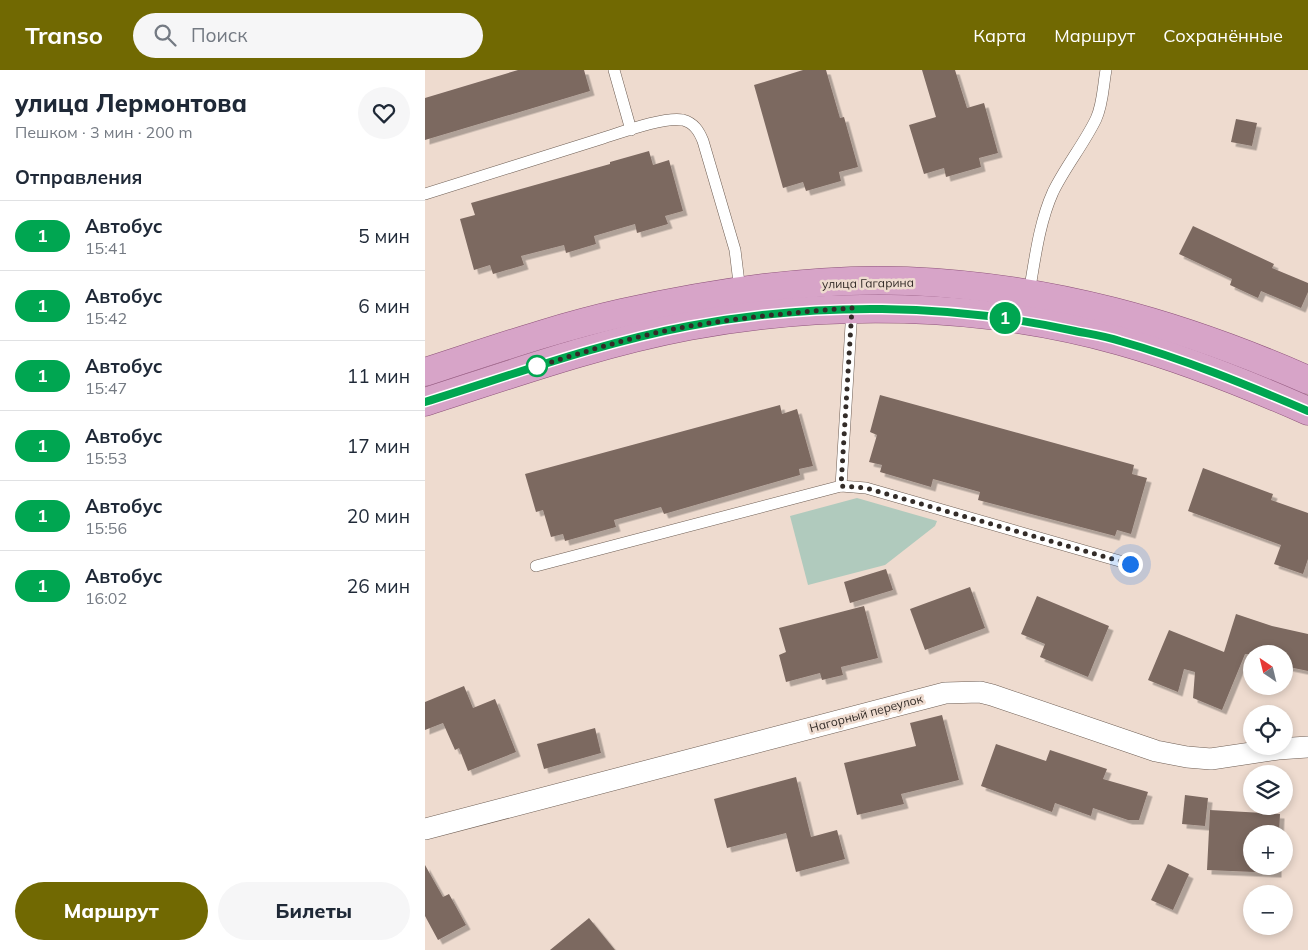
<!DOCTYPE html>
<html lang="ru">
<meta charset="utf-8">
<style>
:root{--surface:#fff;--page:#f6f6f7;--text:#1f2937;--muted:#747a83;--line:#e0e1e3;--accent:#716902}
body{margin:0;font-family:Mulish,sans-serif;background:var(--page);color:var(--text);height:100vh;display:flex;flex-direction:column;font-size:19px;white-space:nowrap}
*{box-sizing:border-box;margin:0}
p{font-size:16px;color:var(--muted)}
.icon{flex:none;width:28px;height:28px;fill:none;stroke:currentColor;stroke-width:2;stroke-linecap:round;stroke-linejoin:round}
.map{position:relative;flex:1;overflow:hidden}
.sheet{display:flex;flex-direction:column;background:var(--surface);width:425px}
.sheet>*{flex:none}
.badge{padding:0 10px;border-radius:16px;font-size:18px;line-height:32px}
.needle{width:32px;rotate:325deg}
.buttons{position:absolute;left:818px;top:575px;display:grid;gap:10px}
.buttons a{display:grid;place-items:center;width:50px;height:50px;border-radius:50%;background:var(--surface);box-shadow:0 2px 8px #0003;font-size:25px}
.you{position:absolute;width:25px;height:25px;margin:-12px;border:4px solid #fff;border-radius:50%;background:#1a73e8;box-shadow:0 0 0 8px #1a73e833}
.map>.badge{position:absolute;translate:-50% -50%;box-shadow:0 0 0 2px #fff}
h2{padding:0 15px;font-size:19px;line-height:45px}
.round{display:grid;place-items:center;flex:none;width:52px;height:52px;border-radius:26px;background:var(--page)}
.summary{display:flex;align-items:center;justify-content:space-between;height:85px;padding:0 15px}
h1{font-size:24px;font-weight:800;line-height:38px}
.action{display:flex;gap:10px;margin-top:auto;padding:10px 15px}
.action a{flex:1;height:58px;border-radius:30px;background:var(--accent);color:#fff;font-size:20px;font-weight:800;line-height:58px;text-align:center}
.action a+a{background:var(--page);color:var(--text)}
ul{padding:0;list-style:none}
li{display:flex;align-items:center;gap:15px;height:70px;padding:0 15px;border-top:1px solid var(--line)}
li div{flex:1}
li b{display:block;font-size:19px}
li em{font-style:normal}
li .badge{min-width:55px;font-weight:700;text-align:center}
header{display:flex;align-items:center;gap:30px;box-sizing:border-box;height:70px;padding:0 25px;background:var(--accent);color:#fff}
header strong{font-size:24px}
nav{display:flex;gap:28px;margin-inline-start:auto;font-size:18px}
.search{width:350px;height:45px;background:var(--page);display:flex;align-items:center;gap:12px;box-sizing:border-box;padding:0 18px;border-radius:28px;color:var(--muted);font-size:19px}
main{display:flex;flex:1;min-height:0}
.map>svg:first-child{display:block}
.green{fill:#b0cabd}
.building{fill:#7c6961;filter:url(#shadow)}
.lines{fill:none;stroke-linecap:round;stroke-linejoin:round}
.lane-casing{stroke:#6e5e54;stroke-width:12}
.street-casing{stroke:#6e5e54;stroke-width:22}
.primary-casing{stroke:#8d5279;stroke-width:29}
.lane{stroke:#fff;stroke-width:11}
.street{stroke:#fff;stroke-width:21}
.primary{stroke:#d7a4c8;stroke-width:28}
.line-casing{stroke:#fff;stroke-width:11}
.line{stroke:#00a651;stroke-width:8}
.walk{stroke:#332c28;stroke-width:5;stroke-dasharray:0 9}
.stop-dot{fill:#fff;stroke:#00a651;stroke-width:2.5}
.labels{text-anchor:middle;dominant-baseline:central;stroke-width:5;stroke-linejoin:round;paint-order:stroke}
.street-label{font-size:12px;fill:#332c28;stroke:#eedbcf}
</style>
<header>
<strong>Transo</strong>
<div class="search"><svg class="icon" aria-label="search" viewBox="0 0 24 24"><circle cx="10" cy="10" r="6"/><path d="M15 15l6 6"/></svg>Поиск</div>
<nav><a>Карта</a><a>Маршрут</a><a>Сохранённые</a></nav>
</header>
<main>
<section class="sheet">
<div class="summary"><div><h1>улица Лермонтова</h1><p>Пешком · 3 мин · 200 m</p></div><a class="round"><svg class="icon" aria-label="heart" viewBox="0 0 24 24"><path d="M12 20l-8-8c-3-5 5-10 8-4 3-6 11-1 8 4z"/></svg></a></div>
<h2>Отправления</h2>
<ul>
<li><span class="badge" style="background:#00a651;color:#fff">1</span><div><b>Автобус</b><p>15:41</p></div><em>5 мин</em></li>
<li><span class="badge" style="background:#00a651;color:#fff">1</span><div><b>Автобус</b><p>15:42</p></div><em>6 мин</em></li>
<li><span class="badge" style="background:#00a651;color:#fff">1</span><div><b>Автобус</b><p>15:47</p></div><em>11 мин</em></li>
<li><span class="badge" style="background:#00a651;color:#fff">1</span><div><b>Автобус</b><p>15:53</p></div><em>17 мин</em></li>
<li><span class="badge" style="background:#00a651;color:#fff">1</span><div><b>Автобус</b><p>15:56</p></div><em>20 мин</em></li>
<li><span class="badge" style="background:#00a651;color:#fff">1</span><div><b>Автобус</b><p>16:02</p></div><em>26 мин</em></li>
</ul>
<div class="action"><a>Маршрут</a><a>Билеты</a></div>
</section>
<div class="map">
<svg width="883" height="880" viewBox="0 0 883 880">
<defs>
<filter id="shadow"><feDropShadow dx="4.5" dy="4.5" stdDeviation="0" flood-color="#0004"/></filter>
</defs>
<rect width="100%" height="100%" fill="#eedbcf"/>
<!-- green -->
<path class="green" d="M432,428L512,451L510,456L460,495L383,515L365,446Z"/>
<!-- building -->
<g class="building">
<path d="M93,0H159L165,21L0,70V28Z"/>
<path d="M378,0H401L415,48L419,47L433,97L414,102L416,111L381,121L378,112L358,118L329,15Z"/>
<path d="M497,0H530L542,38L559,33L573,83L554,88L556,97L521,107L519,98L499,104L484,55L511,47Z"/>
<path d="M811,49L832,53L827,76L806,72Z"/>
<path d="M224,81L228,95L244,90L258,141L240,146L243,154L212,163L210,154L169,166L171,174L141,183L139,175L96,186L99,195L68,204L65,195L49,200L35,149L50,145L46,133L185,94V92Z"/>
<path d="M768,156L849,194L847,198L883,213V222L876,238L836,221L833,228L805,215L807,209L754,184Z"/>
<path d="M455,325L709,395L707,404L722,408L706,464L692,460L690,466L553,430L555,422L508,409L506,417L455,402L457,395L444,392L452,365L445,362Z"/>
<path d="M355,335L357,344L372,339L388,396L374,399L375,405L239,444L236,437L189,450L191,457L140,471L138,464L126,467L118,440L111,442L100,404Z"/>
<path d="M778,398L848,424L846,430L883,443V489L878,504L849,494L856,475L763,441Z"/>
<path d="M461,499L468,520L425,533L419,512Z"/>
<path d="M545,517L560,558L500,580L485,539Z"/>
<path d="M612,526L684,556L663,607L615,587L620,574L596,564Z"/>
<path d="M439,536L453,588L416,597L418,605L397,610L395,603L361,612L354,585L361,582L354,558Z"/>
<path d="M811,544L847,556L883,564V601L859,596V584H820L797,640L768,628L770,602L759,599L753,622L723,610L744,560L799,582Z"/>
<path d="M39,616L48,638L70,629L91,682L43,701L34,678L30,680L18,653L0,660V632Z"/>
<path d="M517,645L534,710L476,724L479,734L432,745L419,693L491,676L485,653Z"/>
<path d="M170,658L176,683L119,699L112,674Z"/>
<path d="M571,674L621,691L625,680L682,699L678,709L723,722L714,750H703L668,738L666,746L630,733L627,742L556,716Z"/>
<path d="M371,707L386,767L412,760L420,789L371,802L361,763L302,778L289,729Z"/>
<path d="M760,725L783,728L780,756L757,754Z"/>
<path d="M785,740L855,744L854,764H826V796H852V803L782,800Z"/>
<path d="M743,794L764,804L748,840L726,830Z"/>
<path d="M0,795L18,827L24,824L41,855L13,870L0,846Z"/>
<path d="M164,848L190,880H125Z"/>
</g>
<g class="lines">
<!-- lane casing -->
<g class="lane-casing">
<g id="lane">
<path d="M189,0L206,60"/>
<path d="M0,124C57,106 115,88 172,70C192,64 239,46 258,50C269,53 274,61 278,71L310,180L315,221"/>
<path d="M604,223C610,189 614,153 628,122C640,97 659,74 671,49C678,34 678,16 681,0"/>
<path d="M416,416L427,239"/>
<path d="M111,496L416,416L441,418L705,494"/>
</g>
</g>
<!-- street casing -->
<g class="street-casing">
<path id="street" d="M0,759L520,623L555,622L567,625L731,681L762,687L786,689L853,679L883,677"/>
</g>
<!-- primary casing -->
<g class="primary-casing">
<g id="primary">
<path d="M0,302C65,281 130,258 197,243C287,223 389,207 482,211C625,217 753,253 883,310"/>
<path d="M0,332C87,304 174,273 264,256C404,230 556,232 695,271C759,289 822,314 883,341"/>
</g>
</g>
<!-- lane -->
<use href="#lane" class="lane"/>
<!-- street -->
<use href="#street" class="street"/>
<!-- primary -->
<use href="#primary" class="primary"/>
</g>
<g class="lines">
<!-- line casing -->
<g class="line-casing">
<path id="line" d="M0,332C87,305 174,273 264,256C391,232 523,233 650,261C665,264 680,266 695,271C759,289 822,315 883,341"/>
</g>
<!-- line -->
<use href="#line" class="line"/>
<!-- walk -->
<path class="walk" d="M112,296L111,297C161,281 213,265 265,256C319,247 373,242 427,238L416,416L441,418L705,494"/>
</g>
<!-- markers -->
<circle class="stop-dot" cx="112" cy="296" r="10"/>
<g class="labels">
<!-- street labels -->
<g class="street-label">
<text transform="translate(443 213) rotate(-1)">улица Гагарина</text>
<text transform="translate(441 643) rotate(-15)">Нагорный переулок</text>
</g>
</g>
</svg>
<div class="buttons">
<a><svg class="needle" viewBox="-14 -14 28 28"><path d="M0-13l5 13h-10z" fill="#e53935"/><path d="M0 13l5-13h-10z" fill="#747a83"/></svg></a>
<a><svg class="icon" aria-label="locate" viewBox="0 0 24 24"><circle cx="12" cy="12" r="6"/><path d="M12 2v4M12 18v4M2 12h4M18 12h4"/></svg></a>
<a><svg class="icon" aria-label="layers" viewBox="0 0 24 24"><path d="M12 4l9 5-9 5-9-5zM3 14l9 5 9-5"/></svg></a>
<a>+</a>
<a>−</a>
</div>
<div class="you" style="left:705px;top:494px"></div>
<b class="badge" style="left:580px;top:248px;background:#00a651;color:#fff">1</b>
</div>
</main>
